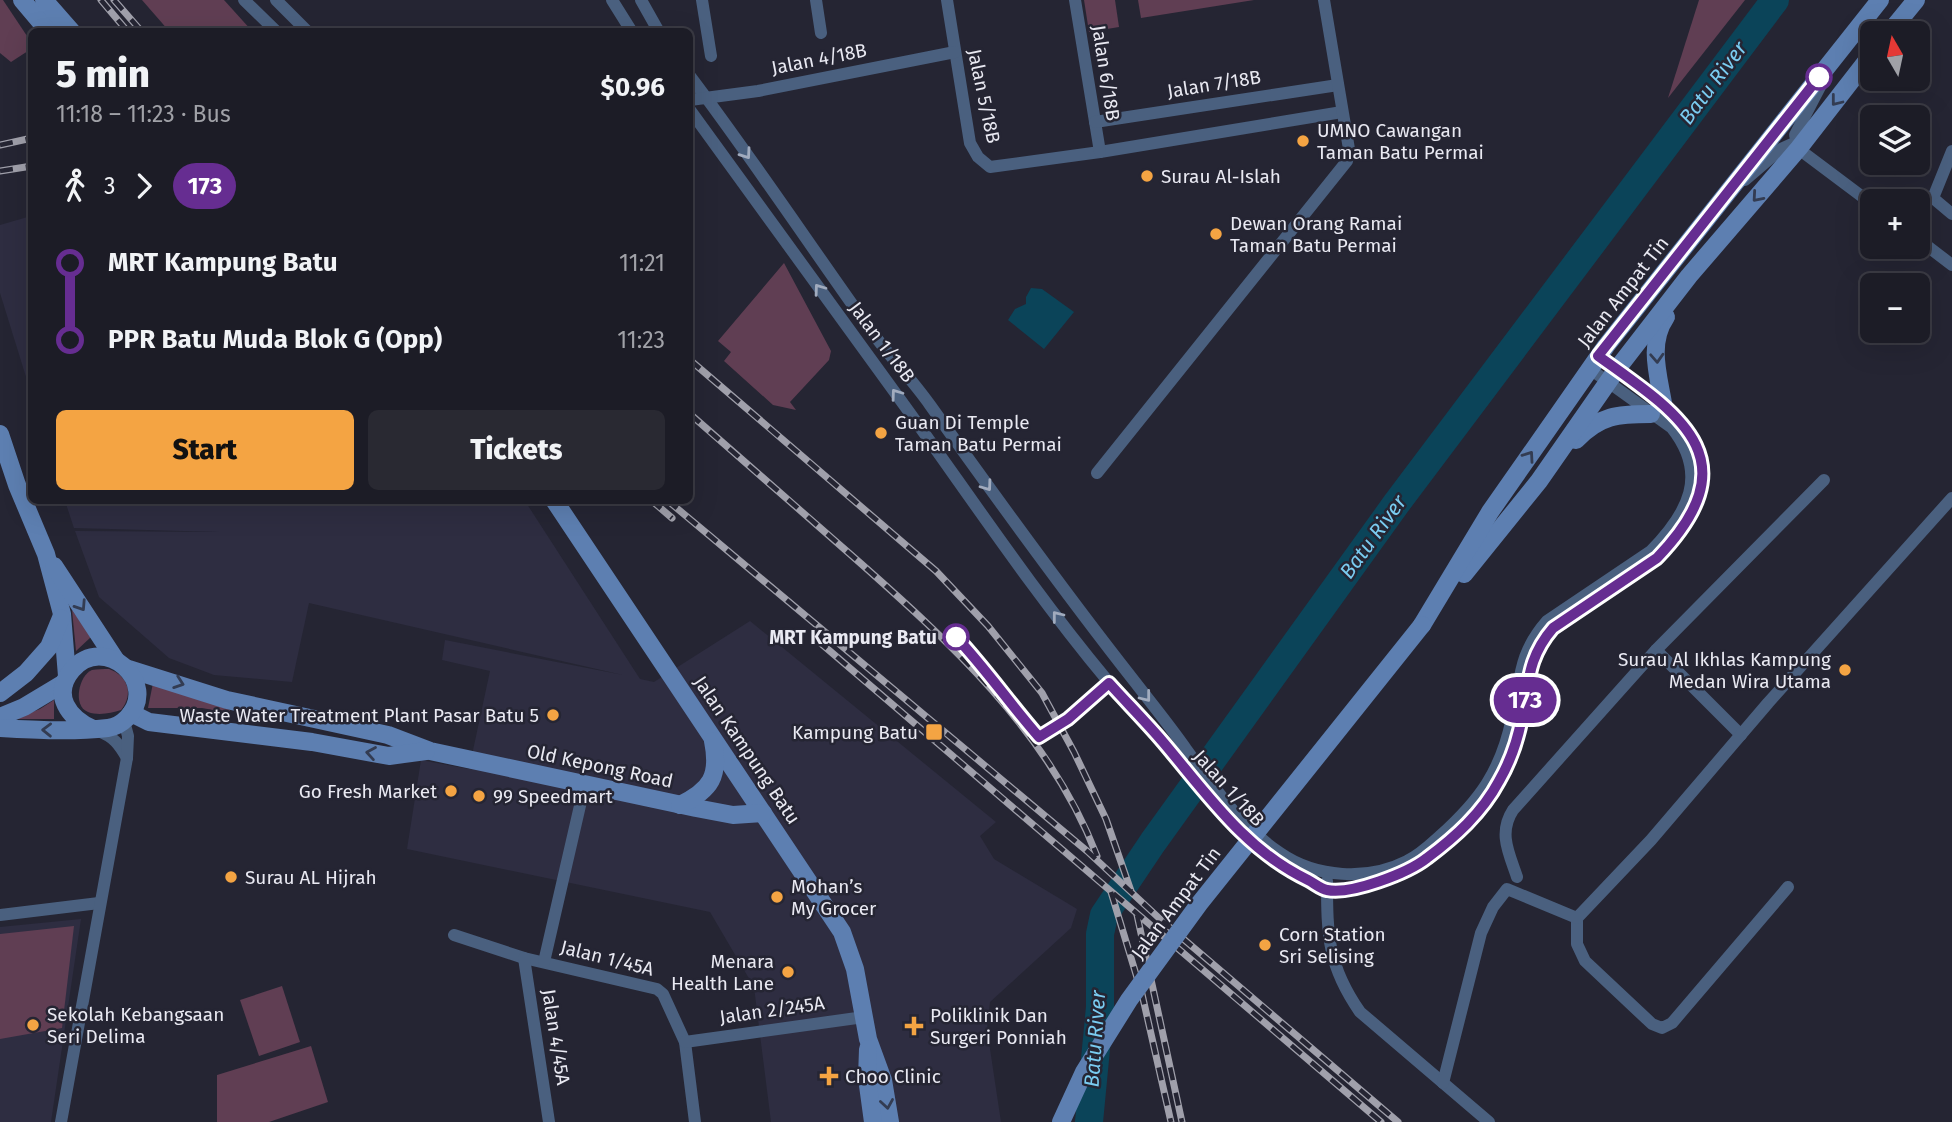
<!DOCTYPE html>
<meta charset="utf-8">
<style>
:root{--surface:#1c1c26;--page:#292932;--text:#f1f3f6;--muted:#a0a1a7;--line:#3a3a43;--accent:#f4a443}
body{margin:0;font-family:"Fira Sans",sans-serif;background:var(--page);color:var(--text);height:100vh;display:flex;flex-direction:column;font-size:26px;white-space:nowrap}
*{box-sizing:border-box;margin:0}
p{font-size:23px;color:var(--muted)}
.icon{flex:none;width:38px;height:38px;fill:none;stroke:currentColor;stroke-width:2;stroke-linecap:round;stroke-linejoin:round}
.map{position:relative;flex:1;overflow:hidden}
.panel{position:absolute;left:28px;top:28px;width:665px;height:476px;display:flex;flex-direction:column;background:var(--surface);border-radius:10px;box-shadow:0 7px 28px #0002,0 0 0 2px var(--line)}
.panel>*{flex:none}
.badge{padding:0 14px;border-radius:23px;font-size:24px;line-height:46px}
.needle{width:46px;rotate:351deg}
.buttons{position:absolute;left:1860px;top:21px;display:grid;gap:14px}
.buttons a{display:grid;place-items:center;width:70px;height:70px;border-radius:10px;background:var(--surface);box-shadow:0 7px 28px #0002,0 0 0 2px var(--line);font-size:35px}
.map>.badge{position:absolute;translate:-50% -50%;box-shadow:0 0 0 4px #fff}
.legs{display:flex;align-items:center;gap:10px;height:77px;padding:0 28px;font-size:23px}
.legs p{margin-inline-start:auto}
.summary{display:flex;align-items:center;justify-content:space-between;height:119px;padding:0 28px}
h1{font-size:38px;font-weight:800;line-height:52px}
.button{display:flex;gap:14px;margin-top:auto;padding:14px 28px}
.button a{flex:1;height:80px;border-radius:10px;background:var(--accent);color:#111;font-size:28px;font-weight:800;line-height:80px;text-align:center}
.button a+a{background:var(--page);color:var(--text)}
ul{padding:0 28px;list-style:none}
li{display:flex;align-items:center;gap:24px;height:77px;font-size:26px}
li i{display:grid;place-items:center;width:10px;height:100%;margin:0 9px;background:currentColor}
li i::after{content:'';width:18px;height:18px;margin:-9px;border:5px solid;border-radius:50%;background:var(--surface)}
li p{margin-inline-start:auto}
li:first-child i{background:linear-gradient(#0000 50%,currentColor 0)}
li:last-child i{background:linear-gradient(currentColor 50%,#0000 0)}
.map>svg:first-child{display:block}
.built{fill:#2e2d41}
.green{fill:#603e53}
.water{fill:#0b4459}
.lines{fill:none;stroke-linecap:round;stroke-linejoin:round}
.river{stroke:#0b4459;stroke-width:28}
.street{stroke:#4a607f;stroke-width:12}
.secondary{stroke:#5d7fb1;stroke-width:18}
.rail-casing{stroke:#a0a0ab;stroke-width:7}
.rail{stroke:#252533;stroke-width:4.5;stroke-dasharray:13;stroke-linecap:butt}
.secondary-bridge{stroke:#5d7fb1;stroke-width:18}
.oneway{stroke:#333c52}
.oneway2{stroke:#a1abbe}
.line-1-casing{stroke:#fff;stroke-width:16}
.line-1{stroke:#662d91;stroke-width:10}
.stop-1-dot{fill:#fff;stroke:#662d91;stroke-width:3.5}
.poi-dot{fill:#f4a443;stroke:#252533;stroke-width:2.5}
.labels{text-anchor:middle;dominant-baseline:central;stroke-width:5;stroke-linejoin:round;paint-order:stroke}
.street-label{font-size:19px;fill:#e9e9f2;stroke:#252533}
.poi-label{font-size:19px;fill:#e9e9f2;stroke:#252533;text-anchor:start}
.stop-label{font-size:19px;font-weight:bold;fill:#e9e9f2;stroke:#252533;text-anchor:end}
.water-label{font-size:21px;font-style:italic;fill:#7accf1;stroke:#252533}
</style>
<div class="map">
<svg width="1952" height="1122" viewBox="0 0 1952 1122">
<rect width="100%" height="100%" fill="#252533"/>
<!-- built -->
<g class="built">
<path d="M31,216H32L31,393L0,293V225Z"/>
<path d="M65,501H525L640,679L654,682L750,621L996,822L980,836L994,859L1077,909L1071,928L990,1002L987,1029L1001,1122H771L754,987L710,912L407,849L421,760L469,769L490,671L442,660L445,640L623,675L309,603L292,682L214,675L169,658L99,597L75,531L219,532L74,528Z"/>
<path d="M81,919L51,1122H0V927Z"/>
</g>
<!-- green -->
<g class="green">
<path d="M0,0H3L31,42V49L11,62L0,53Z"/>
<path d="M142,0H224L252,31H169Z"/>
<path d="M1084,0H1115L1119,27L1089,32Z"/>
<path d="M1138,0H1254L1141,18Z"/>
<path d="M1699,0H1745L1668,98Z"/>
<path d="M784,263L831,351L829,360L790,402L796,410L773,405L724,361L731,352L718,341Z"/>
<path d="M72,610L91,637L76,651Z"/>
<path d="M109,669C128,676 134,694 121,710C111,713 99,716 88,712C72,706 79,675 92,670C97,669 104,669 109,669Z"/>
<path d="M153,683L230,710L229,713L202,708H148Z"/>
<path d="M54,700V719H14L40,709Z"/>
<path d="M74,926L62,1028L0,1039V934Z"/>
<path d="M282,986L300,1042L259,1056L240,1000Z"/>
<path d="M311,1046L328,1102L269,1122H217V1075Z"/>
</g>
<!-- water -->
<path class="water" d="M1031,288L1042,289L1074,312L1044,349L1008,320L1015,309L1026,304V297Z"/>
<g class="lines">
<!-- river -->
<path class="river" d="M1089,1122L1100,1007V934L1104,915L1153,842L1396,504L1775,0"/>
<!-- street -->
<g class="street">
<path d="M244,0L277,32"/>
<path d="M276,0L308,32"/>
<path d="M612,0L632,32"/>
<path d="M641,0L659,32"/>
<path d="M702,0L711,56"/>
<path d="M816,0L821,33"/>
<path d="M947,0L970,143L978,157L990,167L1100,152L1342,112"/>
<path d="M1075,0L1100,152"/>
<path d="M690,76C752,158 809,244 869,328C888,355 911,378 930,405C997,499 1064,592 1135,682C1152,704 1170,726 1186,749C1214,787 1240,826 1280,853C1316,878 1368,881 1407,861C1420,855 1430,845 1440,836C1480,800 1501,771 1512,718C1521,679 1518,654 1547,621L1651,551C1688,513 1709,475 1672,428L1590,369"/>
<path d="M690,100L758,91L955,52"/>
<path d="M690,110C759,206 829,302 899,398C968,493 1032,590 1107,680C1124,701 1145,721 1163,742C1209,796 1242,848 1308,880C1314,883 1321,889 1327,890C1342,893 1394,879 1408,871C1466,840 1508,782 1522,719C1530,683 1527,658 1553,628L1657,558C1751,460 1682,416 1598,356"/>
<path d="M1095,122L1338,85"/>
<path d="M1799,148L1795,135L1822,83"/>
<path d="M1952,151L1933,198L1952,214"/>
<path d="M1745,180L1781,149L1792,144L1872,204"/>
<path d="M1918,239L1952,265"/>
<path d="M1097,473L1347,161L1349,149L1324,0"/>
<path d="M1656,650L1741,735"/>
<path d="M98,731C114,737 119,744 127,758"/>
<path d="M1517,877C1509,853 1498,833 1513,810L1656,650L1824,480"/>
<path d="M1327,881C1327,936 1328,966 1360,1012L1489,1122"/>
<path d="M0,915L99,903"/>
<path d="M1577,918V944L1585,961L1652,1024L1662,1028L1672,1023L1788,887"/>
<path d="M454,935L524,958L657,989L663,994L685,1042L695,1122"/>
<path d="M524,958L549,1122"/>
<path d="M544,962L585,784"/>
<path d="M685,1042L864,1017"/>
<path d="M1443,1083L1481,933L1493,907L1507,889L1577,918L1651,840L1768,703L1952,498"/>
<path d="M61,1122L127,758L128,736L124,721"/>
</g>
<!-- secondary -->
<g class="secondary">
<path d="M22,0L49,32"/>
<path d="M44,0L72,32"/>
<path d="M1889,33L1916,0"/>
<path d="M1663,403C1658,374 1648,343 1666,317"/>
<path d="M0,434L17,485L46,554L62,614L67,676"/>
<path d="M1576,440C1600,415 1618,414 1651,414"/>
<path d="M554,500L842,932L855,969L868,1039L883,1080L890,1122"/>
<path d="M54,566L115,659"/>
<path d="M1464,574L1539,481L1617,369L1689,276L1799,148L1872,54"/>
<path d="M1422,625L1490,512L1606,346L1880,0"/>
<path d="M129,669L227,700L388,735L430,751L696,808L733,815L763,813"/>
<path d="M0,693L26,673L49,647L61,618"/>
<path d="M131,713L149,722L312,742L389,756L426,751"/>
<path d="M0,717L24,707L64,683"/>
<path d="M0,728C36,730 72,732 108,728C116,727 121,724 127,718C161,683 104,632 72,670C51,695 69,718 93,729"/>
<path d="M680,805C711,790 720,776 713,741"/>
<path d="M868,1049L867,1078L873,1122"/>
</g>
<!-- rail casing -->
<g class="rail-casing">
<g id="rail">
<path d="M101,0L128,32"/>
<path d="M114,0L142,32"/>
<path d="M0,145L32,138"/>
<path d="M0,171L32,166"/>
<path d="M690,360L936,571L988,626L1042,693L1074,752L1106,819L1131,891"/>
<path d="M690,414C743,461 797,507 850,554C948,640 1049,731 1097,856"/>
<path d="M651,500L672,518"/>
<path d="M667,500L1087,851L1160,919L1398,1122"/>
<path d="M817,640L1381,1122"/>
<path d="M1111,892L1142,994L1171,1122"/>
<path d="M1137,915L1182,1122"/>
</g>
</g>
<!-- rail -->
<use href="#rail" class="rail"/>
<!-- secondary-bridge -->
<path class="secondary-bridge" d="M1061,1122L1084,1072L1129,1000L1199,904L1422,625"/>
</g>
<!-- one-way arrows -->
<defs><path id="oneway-chevron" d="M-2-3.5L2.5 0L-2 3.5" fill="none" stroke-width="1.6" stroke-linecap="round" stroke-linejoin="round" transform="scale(1.75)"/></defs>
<g class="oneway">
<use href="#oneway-chevron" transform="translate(1836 101) rotate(128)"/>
<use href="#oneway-chevron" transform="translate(1757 197) rotate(131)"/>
<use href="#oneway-chevron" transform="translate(1657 358) rotate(87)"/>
<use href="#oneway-chevron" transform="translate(1529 456) rotate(-55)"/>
<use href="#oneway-chevron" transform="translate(81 606) rotate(57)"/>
<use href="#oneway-chevron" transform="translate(179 683) rotate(19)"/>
<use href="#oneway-chevron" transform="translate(47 730) rotate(-179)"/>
<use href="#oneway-chevron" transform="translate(371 753) rotate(-170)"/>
<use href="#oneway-chevron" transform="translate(887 1104) rotate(81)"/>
</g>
<g class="oneway2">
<use href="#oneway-chevron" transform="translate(746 154) rotate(55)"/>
<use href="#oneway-chevron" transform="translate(819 289) rotate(-126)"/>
<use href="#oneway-chevron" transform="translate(896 394) rotate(-126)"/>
<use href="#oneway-chevron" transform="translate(987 486) rotate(54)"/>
<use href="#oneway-chevron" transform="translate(1057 616) rotate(-128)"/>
<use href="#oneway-chevron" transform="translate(1146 697) rotate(52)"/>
</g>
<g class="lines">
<!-- line-1 casing -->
<g class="line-1-casing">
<path id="line-1" d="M956,637C986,669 1010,704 1039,737L1068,719L1109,683C1127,703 1146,722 1163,742C1207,794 1245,850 1308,880C1314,883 1321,889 1327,890C1351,895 1408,873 1427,858C1455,837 1482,813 1499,781C1510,762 1518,739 1522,717C1529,681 1528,657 1553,628L1657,558C1751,460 1683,416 1598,356L1819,77"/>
</g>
<!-- line-1 -->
<use href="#line-1" class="line-1"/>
</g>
<!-- markers -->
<g class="stop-1-dot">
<circle cx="1819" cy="77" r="12"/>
<circle cx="956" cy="637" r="12"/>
</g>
<g class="poi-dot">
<circle cx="1303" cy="141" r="7"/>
<circle cx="1147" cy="176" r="7"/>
<circle cx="1216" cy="234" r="7"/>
<circle cx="881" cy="433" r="7"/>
<circle cx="1845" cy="670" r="7"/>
<circle cx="553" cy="715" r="7"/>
<rect x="925" y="723" width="18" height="18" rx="3.5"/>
<circle cx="451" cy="791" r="7"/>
<circle cx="479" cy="796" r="7"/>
<circle cx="231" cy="877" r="7"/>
<circle cx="777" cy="897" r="7"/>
<circle cx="1265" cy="945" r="7"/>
<circle cx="788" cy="972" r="7"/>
<circle cx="33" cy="1025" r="7"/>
<path d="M910.5 1015.5h7v7h7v7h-7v7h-7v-7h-7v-7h7z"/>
<path d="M825.5 1065.5h7v7h7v7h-7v7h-7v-7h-7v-7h7z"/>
</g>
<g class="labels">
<!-- street labels -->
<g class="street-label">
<text transform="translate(819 59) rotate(-11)">Jalan 4/18B</text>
<text transform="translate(1106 73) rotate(81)">Jalan 6/18B</text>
<text transform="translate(1214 84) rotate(-9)">Jalan 7/18B</text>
<text transform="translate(984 96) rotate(78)">Jalan 5/18B</text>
<text transform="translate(1623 292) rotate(-52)">Jalan Ampat Tin</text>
<text transform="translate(882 342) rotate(53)">Jalan 1/18B</text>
<text transform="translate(747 750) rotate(56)">Jalan Kampung Batu</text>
<text transform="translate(600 766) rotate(12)">Old Kepong Road</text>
<text transform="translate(1229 788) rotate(48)">Jalan 1/18B</text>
<text transform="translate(1176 903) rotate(-53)">Jalan Ampat Tin</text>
<text transform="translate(607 958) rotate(14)">Jalan 1/45A</text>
<text transform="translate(772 1010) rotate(-8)">Jalan 2/245A</text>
<text transform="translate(556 1037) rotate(81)">Jalan 4/45A</text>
</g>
<!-- poi labels -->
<g class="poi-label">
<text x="1317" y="130">UMNO Cawangan<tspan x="1317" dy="22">Taman Batu Permai</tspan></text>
<text x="1161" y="176">Surau Al-Islah</text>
<text x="1230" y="223">Dewan Orang Ramai<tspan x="1230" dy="22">Taman Batu Permai</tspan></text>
<text x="895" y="422">Guan Di Temple<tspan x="895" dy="22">Taman Batu Permai</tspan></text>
<text x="1831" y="659" text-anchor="end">Surau Al Ikhlas Kampung<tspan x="1831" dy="22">Medan Wira Utama</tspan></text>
<text x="539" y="715" text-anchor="end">Waste Water Treatment Plant Pasar Batu 5</text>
<text x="918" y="732" text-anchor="end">Kampung Batu</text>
<text x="437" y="791" text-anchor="end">Go Fresh Market</text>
<text x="493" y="796">99 Speedmart</text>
<text x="245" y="877">Surau AL Hijrah</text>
<text x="791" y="886">Mohan’s<tspan x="791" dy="22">My Grocer</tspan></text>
<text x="1279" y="934">Corn Station<tspan x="1279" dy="22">Sri Selising</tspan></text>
<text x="774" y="961" text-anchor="end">Menara<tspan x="774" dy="22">Health Lane</tspan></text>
<text x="47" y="1014">Sekolah Kebangsaan<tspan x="47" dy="22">Seri Delima</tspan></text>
<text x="930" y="1015">Poliklinik Dan<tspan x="930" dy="22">Surgeri Ponniah</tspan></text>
<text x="845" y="1076">Choo Clinic</text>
</g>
<!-- stop labels -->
<g class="stop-label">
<text x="937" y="637">MRT Kampung Batu</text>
</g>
<!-- water labels -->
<g class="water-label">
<text transform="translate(1713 83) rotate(-53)">Batu River</text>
<text transform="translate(1373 537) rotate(-54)">Batu River</text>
<text transform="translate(1095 1039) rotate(-86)">Batu River</text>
</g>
</g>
</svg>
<div class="buttons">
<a><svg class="needle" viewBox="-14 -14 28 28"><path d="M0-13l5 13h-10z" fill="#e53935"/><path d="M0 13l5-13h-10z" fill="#a0a1a7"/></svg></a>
<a><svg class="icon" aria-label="layers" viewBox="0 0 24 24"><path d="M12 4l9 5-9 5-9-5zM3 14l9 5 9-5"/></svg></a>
<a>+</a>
<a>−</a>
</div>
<b class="badge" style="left:1525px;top:700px;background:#662d91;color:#fff">173</b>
<section class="panel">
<div class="summary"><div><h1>5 min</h1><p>11:18 – 11:23 · Bus</p></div><b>$0.96</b></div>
<div class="legs"><svg class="icon" aria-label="walk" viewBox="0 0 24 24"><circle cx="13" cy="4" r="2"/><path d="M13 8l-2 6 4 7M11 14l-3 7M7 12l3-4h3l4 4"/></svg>3<svg class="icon" aria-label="forward" viewBox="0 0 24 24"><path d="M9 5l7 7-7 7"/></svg><b class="badge" style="background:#662d91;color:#fff">173</b></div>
<ul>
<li><i style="color:#662d91"></i><b>MRT Kampung Batu</b><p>11:21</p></li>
<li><i style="color:#662d91"></i><b>PPR Batu Muda Blok G (Opp)</b><p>11:23</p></li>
</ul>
<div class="button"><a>Start</a><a>Tickets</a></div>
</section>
</div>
